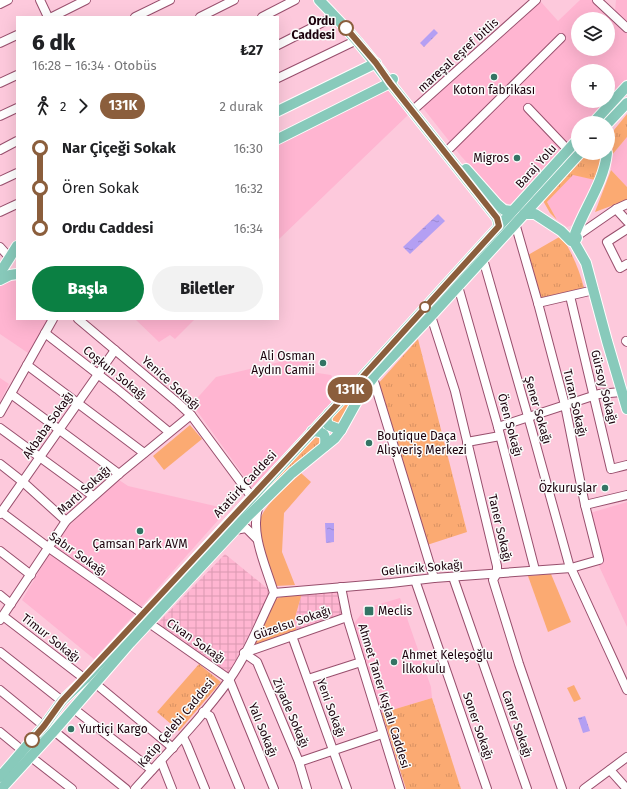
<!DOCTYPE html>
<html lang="tr">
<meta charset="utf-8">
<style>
:root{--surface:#fff;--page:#f2f2f2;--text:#202124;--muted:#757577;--accent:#0b8043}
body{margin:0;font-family:"Fira Sans",sans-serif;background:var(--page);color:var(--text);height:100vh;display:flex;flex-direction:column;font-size:15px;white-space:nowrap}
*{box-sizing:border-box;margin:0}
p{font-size:13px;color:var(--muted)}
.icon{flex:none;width:22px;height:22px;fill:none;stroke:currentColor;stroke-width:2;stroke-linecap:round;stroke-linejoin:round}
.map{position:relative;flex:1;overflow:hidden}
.drawer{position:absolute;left:16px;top:16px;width:263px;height:304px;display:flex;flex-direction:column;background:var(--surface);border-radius:0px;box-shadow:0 4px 16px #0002}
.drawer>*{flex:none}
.badge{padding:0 8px;border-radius:13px;font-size:14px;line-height:26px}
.fabs{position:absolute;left:571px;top:12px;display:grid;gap:8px}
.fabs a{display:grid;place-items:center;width:44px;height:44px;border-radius:50%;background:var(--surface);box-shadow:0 4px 16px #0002;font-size:20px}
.map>.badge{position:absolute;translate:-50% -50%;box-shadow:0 0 0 2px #fff}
.legs{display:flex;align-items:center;gap:6px;height:44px;padding:0 16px;font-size:13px}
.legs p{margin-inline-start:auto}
.headline{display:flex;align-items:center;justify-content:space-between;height:68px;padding:0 16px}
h1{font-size:22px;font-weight:800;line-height:30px}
.button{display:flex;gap:8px;margin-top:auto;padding:8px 16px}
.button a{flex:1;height:46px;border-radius:24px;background:var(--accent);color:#fff;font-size:16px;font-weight:800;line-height:46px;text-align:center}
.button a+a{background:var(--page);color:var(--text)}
ul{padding:0 16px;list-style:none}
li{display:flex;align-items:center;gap:14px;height:40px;font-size:15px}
li i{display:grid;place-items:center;width:6px;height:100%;margin:0 5px;background:currentColor}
li i::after{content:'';width:10px;height:10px;margin:-5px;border:3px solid;border-radius:50%;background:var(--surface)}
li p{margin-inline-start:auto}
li:first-child i{background:linear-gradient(#0000 50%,currentColor 0)}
li:last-child i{background:linear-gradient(currentColor 50%,#0000 0)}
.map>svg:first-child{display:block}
.built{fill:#ffb5d1;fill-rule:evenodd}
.industrial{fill:url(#industrial-grid)}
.grass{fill:url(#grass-tufts)}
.park{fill:#fbaa72}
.water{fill:url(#water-ripples)}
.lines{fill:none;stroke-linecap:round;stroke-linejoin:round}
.minor-casing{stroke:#984f6d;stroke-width:10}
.major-casing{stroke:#fff;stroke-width:12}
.minor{stroke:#fff;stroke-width:8}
.major{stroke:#88cabb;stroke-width:10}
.line-1-casing{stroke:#fff;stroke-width:9}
.line-1{stroke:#8b5e3c;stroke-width:6}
.stop-1-dot{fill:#fff;stroke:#8b5e3c;stroke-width:2}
.poi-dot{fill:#337464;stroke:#fafbfa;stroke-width:1.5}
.labels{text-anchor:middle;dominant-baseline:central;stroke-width:3;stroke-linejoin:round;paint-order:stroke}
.stop-label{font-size:12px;font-weight:bold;fill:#1c020d;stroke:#fafbfa;text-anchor:end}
.street-label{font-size:12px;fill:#1c020d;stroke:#fafbfa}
.poi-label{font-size:12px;fill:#1c020d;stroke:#fafbfa;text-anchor:start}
</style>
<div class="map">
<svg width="627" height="789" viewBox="0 0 627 789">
<defs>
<pattern id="industrial-grid" width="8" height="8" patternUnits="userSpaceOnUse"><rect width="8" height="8" fill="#ffb5d1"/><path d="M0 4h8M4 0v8" fill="none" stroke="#da9ab2"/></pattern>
<pattern id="grass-tufts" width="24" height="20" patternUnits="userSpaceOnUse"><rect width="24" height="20" fill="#fbaa72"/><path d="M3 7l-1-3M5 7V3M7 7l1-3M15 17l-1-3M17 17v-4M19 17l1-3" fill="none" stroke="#d79162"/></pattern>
<pattern id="water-ripples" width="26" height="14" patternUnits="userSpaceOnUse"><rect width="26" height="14" fill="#b49ff3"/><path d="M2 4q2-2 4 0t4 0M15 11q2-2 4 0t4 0" fill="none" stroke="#9a87cf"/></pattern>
</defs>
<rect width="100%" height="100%" fill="#fdc9dc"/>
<!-- built -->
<g class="built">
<path d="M580,0H592L614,22L616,0H627V79L608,100V71H578V101H607L587,123H578V132L511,205L503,202L461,156L423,108L541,2L558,21ZM578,19H608V49H578Z"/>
<path d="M387,90L390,91L409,114L278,240V143Z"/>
<path d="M627,137V187L611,170L612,155Z"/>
<path d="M573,174L595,180L573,225L567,227L557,220L547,202Z"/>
<path d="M13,280H17V319H49L28,353L0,334V285L8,281Z"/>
<path d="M135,319H195L175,339L170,335L159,342Z"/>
<path d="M309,355L311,372L331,375L342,392L254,490L192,404L216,377Z"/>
<path d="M0,378L9,384L0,402Z"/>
<path d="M119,480L128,486L228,509L149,598L94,659L22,600L63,531Z"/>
<path d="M627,502V627L599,566L600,560L590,513Z"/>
<path d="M400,598L431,687L432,698L382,713L352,626L366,608Z"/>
</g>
<!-- industrial -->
<g class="industrial">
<path d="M225,554L268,589L269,594L229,675L156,625Z"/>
<path d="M336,591L344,615L297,632L294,621L302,593Z"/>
</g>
<!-- grass -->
<g class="grass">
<path d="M627,114V137L612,155L614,130Z"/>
<path d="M578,147V151L443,299L340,424L334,426L330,418Z"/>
<path d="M586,153H603L595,180L573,175L547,202L557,220L550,213L542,199Z"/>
<path d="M561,236C572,252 579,269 584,288L580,291L541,301L528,255Z"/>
<path d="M418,339L467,532L427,545L377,385Z"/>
<path d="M320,436L322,443L281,476L249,510L246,508L316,437Z"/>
<path d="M199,664L221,682L179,731L157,712Z"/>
<path d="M432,698L461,789H406L382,713Z"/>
</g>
<!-- park -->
<g class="park">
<path d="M611,170L627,187V200L595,212Z"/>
<path d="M190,425L202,439L164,470L153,456Z"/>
<path d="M301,473L311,482L284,513L282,552L295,585L276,586C271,570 254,533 261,517C268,501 289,485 301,473Z"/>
<path d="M551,574L571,622L548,632L528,576Z"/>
<path d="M302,593L294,621L297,632L248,650L273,600L281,597Z"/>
<path d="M574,685L581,699L574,702L567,688Z"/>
</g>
<!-- water -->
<g class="water">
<path d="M434,29L438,33L424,47L420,43Z"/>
<path d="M438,214L445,221L410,254L403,247Z"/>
<path d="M325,523H334V542L326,543Z"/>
<path d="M585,716L590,731L583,733L578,718Z"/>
</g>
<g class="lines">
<!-- minor casing -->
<g class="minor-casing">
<g id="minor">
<path d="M40,0L48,17"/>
<path d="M597,0L627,28"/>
<path d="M0,4L8,0"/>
<path d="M52,17L86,0"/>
<path d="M135,17L170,0"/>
<path d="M200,17L234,0"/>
<path d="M262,17L295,0"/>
<path d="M0,43L17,35"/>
<path d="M278,45L335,16"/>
<path d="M278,78L357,40"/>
<path d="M0,83L17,75"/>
<path d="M528,108L568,150"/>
<path d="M412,111L536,0"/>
<path d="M0,116L17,108"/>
<path d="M450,148L561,38"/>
<path d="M0,150L17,141"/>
<path d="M0,181L17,173"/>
<path d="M616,209L627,221"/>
<path d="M0,212L17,204"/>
<path d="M627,229L607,242L620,268L627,264"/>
<path d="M577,236L616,209L627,204"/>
<path d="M0,247L9,257"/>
<path d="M483,259L531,427L570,568"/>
<path d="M458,286L498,427L535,570"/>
<path d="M570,296L611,469L627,465"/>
<path d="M538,303L594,290"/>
<path d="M431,316L455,391L497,566V573L493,580L519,664L562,789"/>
<path d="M78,319L178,403L191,415L251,496"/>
<path d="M45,333L117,389L169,432"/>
<path d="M626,341L627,342"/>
<path d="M27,365L144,453"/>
<path d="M373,378L434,578"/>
<path d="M11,394L119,474"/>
<path d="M0,413L53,319"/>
<path d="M498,427L599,394L621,392"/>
<path d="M0,428L93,496"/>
<path d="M467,442L500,436"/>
<path d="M0,464L23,482L66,521"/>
<path d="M585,505L627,495"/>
<path d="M0,511L49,548L143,614"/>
<path d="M0,514L115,350"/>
<path d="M235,530L246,528L257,539"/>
<path d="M0,551L31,575"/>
<path d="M571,568L627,690"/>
<path d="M453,577L527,789"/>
<path d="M415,580L487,789"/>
<path d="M341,587L347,617L400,789"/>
<path d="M274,593L391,583L434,578L571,568L599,560L585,505L565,405L538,303L515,223"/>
<path d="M0,595L11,604"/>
<path d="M3,616L85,679"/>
<path d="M0,620L66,521L119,474L191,415"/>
<path d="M149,623L229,679"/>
<path d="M292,636L347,789"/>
<path d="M0,652L62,701"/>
<path d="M244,653L257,662L299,762L307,789"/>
<path d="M244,653L347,617"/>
<path d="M229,679L274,789"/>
<path d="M308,679L361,662"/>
<path d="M96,684L173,748"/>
<path d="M0,690L44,726"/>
<path d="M74,709L152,770"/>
<path d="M203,712L210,716L240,789"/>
<path d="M54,731L126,789"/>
<path d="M0,732L23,751"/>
<path d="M183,737L187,745L205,789"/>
<path d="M31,757L72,789"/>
<path d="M161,761L172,789"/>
<path d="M299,762L382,734"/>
<path d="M610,770L627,789"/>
<path d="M135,789C167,753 201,719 229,680C248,653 260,622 274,593C266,566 249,532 259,505"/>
<path d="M584,789L627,757"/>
</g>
</g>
<!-- major casing -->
<g class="major-casing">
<g id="major">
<path d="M319,0C345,26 369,54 390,83L497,218L499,226"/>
<path d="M278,111L376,63"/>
<path d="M593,123L627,86"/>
<path d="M608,123L627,103"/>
<path d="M278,139L390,83L393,79"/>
<path d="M466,169L497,204L504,210L512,211"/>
<path d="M524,214H535L561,231L571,241L574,242L586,263L607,341L627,409"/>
<path d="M574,242L577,238L575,234C585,207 604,182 607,153"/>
<path d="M0,273L17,246"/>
<path d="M0,280L10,275L17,274"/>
<path d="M329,413L326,418L328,425L341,430"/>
<path d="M312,431C325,432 326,434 325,446"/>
<path d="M0,777L44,726L62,701L85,679L357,383L578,139"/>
<path d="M1,789L54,731L130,643L246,518L292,473L335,438L341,430L361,394L376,374L431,316L580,153"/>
</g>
</g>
<!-- minor -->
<use href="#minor" class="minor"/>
<!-- major -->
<use href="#major" class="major"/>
</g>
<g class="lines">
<!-- line-1 casing -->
<g class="line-1-casing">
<path id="line-1" d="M32,740L44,726L62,701L357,383L499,226L497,218L390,83L376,63L346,28"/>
</g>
<!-- line-1 -->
<use href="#line-1" class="line-1"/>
</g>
<!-- markers -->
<g class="stop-1-dot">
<circle cx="346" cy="28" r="7"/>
<circle cx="425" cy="307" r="5"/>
<circle cx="32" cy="740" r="7"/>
</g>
<g class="poi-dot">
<circle cx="494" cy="77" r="4"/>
<circle cx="517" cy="158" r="4"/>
<circle cx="323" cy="363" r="4"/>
<circle cx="369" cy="443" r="4"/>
<circle cx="605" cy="488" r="4"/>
<circle cx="140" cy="531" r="4"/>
<rect x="364" y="606" width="10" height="10" rx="2"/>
<circle cx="394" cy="662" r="4"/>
<circle cx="71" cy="729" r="4"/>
</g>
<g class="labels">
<!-- stop labels -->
<g class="stop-label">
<text x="335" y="21">Ordu<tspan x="335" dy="14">Caddesi</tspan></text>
</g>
<!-- street labels -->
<g class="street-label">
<text transform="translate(458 55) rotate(-42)">mareşal eşref bitlis</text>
<text transform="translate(536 166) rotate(-48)">Baraj Yolu</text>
<text transform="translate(115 373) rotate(39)">Coşkun Sokağı</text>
<text transform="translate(171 383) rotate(42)">Yenice Sokağı</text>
<text transform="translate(604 387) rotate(76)">Gürsoy Sokağı</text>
<text transform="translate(575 403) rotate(77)">Turan Sokağı</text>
<text transform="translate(538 410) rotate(74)">Şener Sokağı</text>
<text transform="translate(48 425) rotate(-55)">Akbaba Sokağı</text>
<text transform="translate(510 425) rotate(75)">Ören Sokağı</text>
<text transform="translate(245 484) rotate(-47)">Atatürk Caddesi</text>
<text transform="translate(84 490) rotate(-42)">Martı Sokağı</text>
<text transform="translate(500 528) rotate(77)">Taner Sokağı</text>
<text transform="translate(78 554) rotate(35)">Sabır Sokağı</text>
<text transform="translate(422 568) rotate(-5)">Gelincik Sokağı</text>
<text transform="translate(292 623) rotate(-19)">Güzelsu Sokağı</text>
<text transform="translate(51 638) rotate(38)">Timur Sokağı</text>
<text transform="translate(196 641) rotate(35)">Civan Sokağı</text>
<text transform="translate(384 696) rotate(73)">Ahmet Taner Kışlalı Caddesi</text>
<text transform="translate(331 708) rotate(70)">Yeni Sokağı</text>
<text transform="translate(291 713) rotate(67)">Ziyade Sokağı</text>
<text transform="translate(176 723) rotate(-50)">Katip Çelebi Caddesi</text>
<text transform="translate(517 724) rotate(71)">Caner Sokağı</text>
<text transform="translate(478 726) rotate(71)">Soner Sokağı</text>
<text transform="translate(263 730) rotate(68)">Yalı Sokağı</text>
</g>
<!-- poi labels -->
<g class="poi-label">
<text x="494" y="90" text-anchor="middle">Koton fabrikası</text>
<text x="509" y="158" text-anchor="end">Migros</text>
<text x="315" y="356" text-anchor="end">Ali Osman<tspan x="315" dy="14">Aydın Camii</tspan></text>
<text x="377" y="436">Boutique Daça<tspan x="377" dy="14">Alışveriş Merkezi</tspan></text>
<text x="597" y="488" text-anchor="end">Özkuruşlar</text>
<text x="140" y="544" text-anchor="middle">Çamsan Park AVM</text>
<text x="378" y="611">Meclis</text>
<text x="402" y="655">Ahmet Keleşoğlu<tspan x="402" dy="14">İlkokulu</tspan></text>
<text x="79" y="729">Yurtiçi Kargo</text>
</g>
</g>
</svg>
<div class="fabs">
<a><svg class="icon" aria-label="layers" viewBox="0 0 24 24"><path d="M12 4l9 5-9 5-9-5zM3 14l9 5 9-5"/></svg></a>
<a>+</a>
<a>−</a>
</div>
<b class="badge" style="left:350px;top:390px;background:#8b5e3c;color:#fff">131K</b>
<section class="drawer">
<div class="headline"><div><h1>6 dk</h1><p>16:28 – 16:34 · Otobüs</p></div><b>₺27</b></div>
<div class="legs"><svg class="icon" aria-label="walk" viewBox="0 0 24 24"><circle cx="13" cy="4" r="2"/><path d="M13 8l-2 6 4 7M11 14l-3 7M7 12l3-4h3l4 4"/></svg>2<svg class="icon" aria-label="forward" viewBox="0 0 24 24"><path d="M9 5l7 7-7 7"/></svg><b class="badge" style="background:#8b5e3c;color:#fff">131K</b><p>2 durak</p></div>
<ul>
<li><i style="color:#8b5e3c"></i><b>Nar Çiçeği Sokak</b><p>16:30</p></li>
<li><i style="color:#8b5e3c"></i><span>Ören Sokak</span><p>16:32</p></li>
<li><i style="color:#8b5e3c"></i><b>Ordu Caddesi</b><p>16:34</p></li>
</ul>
<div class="button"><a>Başla</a><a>Biletler</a></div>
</section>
</div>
